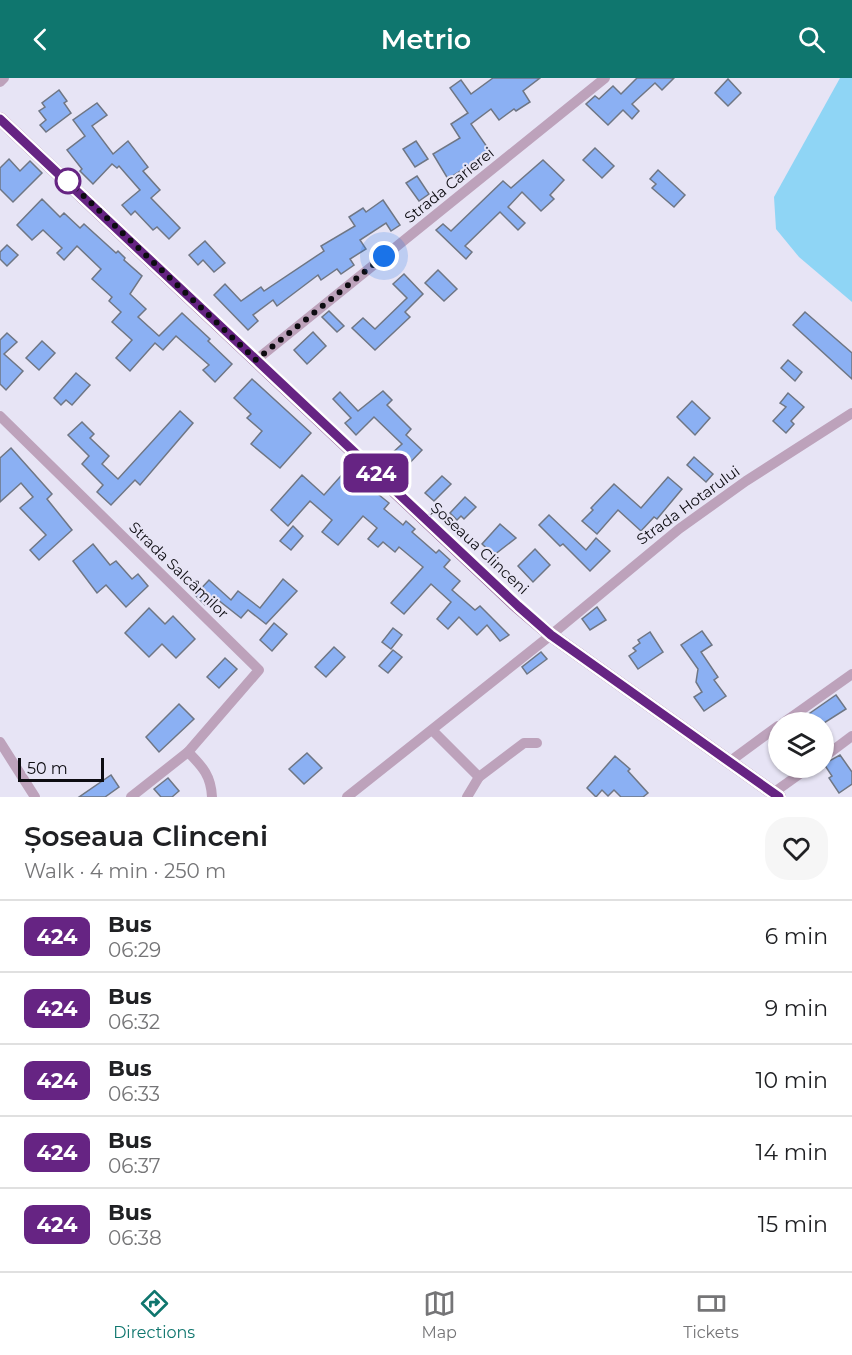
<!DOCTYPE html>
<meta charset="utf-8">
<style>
:root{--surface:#fff;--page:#f6f6f6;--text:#202124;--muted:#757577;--line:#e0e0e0;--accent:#0f766e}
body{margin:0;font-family:Montserrat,sans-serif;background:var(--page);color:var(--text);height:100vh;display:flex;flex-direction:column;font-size:22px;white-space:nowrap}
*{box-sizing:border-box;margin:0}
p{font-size:20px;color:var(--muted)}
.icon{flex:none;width:33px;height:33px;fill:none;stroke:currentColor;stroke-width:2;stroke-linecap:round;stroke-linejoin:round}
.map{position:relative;height:719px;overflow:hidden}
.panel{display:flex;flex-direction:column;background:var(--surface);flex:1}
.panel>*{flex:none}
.badge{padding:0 12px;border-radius:9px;font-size:21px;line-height:39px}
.buttons{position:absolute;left:768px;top:634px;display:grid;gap:12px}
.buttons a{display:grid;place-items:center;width:66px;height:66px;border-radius:50%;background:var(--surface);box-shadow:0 2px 4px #0004;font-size:30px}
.scale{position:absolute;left:18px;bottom:15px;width:86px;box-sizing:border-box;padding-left:6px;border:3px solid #0d0c11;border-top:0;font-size:16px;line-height:21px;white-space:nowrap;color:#0d0c11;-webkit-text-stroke:4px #e7e4f5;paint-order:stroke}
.you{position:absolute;width:30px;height:30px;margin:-15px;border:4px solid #fff;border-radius:50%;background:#1a73e8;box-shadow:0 0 0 9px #1a73e833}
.map>.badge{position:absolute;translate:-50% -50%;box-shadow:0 0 0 3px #fff}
.round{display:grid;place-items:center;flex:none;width:63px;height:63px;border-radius:24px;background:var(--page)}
.head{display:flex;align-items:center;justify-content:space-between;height:102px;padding:0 24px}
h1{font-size:28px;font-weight:600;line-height:45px}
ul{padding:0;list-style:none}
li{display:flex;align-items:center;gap:18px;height:72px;padding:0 24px;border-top:2px solid var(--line)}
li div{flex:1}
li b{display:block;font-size:22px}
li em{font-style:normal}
li .badge{min-width:66px;font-weight:700;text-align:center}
header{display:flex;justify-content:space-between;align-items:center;height:78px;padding:0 24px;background:var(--accent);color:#fff;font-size:27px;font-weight:600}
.menu{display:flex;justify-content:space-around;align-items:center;height:84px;border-top:2px solid var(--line);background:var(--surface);font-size:16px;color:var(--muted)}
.menu a{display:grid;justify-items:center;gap:3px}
.menu .on{color:var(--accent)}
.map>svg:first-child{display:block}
.water{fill:#8fd5f5}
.building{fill:#8bb0f3;stroke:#6f7684;stroke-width:1.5}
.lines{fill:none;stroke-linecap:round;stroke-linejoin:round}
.minor{stroke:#bda2bb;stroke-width:10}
.major{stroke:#976796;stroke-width:14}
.line-casing{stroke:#fff;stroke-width:14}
.line{stroke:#662483;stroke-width:9}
.walk{stroke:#0d0c11;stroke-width:6;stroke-dasharray:0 10.8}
.stop-dot{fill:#fff;stroke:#662483;stroke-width:3}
.labels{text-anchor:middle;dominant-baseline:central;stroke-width:4.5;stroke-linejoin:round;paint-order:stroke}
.street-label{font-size:15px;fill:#0d0c11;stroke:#e7e4f5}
</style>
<header><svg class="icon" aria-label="back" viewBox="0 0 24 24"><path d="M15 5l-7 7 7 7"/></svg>Metrio<svg class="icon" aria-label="search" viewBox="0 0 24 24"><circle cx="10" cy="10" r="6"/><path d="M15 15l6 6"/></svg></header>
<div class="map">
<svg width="852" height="719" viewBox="0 0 852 719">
<rect width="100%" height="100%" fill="#e7e4f5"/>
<!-- water -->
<path class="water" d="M840,0H852V224L799,179L776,151L774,119Z"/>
<!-- building -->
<g class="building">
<path d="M493,0H540L523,13L530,24L516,33L514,31L499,42L491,31L471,46L492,76L483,82L481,80L448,101L433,76L460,60L451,46L468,35L450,10L461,2L471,16Z"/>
<path d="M637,0H674L662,12L655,5L632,26L639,33L632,41L623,32L608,47L586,26L595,18L599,21L613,8L621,16Z"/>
<path d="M728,1L741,15L728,28L715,15Z"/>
<path d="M59,12L67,23L64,25L71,35L46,54L40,47L46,42L39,33L45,29L42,25Z"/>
<path d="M97,25L107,37L92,48L113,76L128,63L148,89L143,93L160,112L151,120L180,150L169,161L157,149L153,152L135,133L131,137L122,127L140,112L119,88L117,90L112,86L93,106L80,93L82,91L67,72L85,58L73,42Z"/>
<path d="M416,63L428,81L415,89L403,71Z"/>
<path d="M595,70L614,88L602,100L583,82Z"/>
<path d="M9,81L20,93L30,83L42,95L13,124L0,111V90Z"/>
<path d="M543,82L564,102L550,117L554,121L541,133L522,114L508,129L525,145L518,152L500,134L465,168L472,174L466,181L436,152L443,146L451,153L503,103L511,110Z"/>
<path d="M658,92L685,117L674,129L652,110L656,106L650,101Z"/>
<path d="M417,98L429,116L419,123L406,105Z"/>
<path d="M42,121L60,139L64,135L80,150L84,146L116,175L118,173L125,180L124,182L142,198L130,216L146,231L138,239L159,258L182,235L210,261L208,263L232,286L215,304L203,292L209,287L176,258L163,272L155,265L130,293L116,280L132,262L112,244L121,234L109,223L112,219L92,201L101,191L77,168L64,182L57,175L62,170L43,152L32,162L17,147Z"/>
<path d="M383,122L400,147L391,153L386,145L360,162L366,171L350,181L354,187L341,196L337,191L321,202L318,197L277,228L273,222L253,237L258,243L248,252L214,217L225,206L241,223L261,209L264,213L324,173L321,168L355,148L349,139L363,130L366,134Z"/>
<path d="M205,163L225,185L214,194L203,182L198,187L189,177Z"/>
<path d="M7,167L18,177L7,188L0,181V174Z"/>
<path d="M438,192L457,211L444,223L425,205Z"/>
<path d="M404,196L423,216L405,234L410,239L375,272L352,250L363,240L375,251L407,220L393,206Z"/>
<path d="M329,233L344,248L337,254L322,239Z"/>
<path d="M805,234L852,275V301L793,247Z"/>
<path d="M313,254L326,268L307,286L294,272Z"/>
<path d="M7,255L17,264L4,276L23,293L6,312L0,306V262Z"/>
<path d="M42,263L55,275L39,292L26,280Z"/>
<path d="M788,282L802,294L795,303L781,290Z"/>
<path d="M76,295L90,307L72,327L66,322L61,327L54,320Z"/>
<path d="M252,301L311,355L280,390L251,366L262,353L247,340L251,336L234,320Z"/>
<path d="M383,313L392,322L387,327L411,351L406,357L422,372L403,392L389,378L402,366L374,339L356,357L345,345L351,340L333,321L340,314L358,333Z"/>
<path d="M788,315L804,329L791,343L794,346L786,355L773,343L786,329L780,325Z"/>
<path d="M692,323L710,340L695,357L677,339Z"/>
<path d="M180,333L193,345L140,407L135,402L111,427L97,414L103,407L82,386L89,378L68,357L82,344L94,356L90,360L109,378L102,386L118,401Z"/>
<path d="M11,370L52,416L47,421L72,452L39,482L30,472L46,457L20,430L33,419L21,405L0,424V380Z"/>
<path d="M694,379L713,396L706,404L687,387Z"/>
<path d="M347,391L389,425L384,431L403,447L406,443L415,451L412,454L436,475L439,472L450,482L444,489L460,503L452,512L475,532L480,528L509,557L500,563L487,547L477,557L459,539L448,551L437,541L451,524L431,506L404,536L391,525L423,489L399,469L395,474L383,464L378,469L368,461L377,450L363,438L338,467L322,454L332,442L310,423L288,448L271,432L302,397L324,417Z"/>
<path d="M442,398L451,406L434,423L425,415Z"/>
<path d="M668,399L682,411L657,441L654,439L641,453L618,432L597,456L582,443L593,432L591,430L614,406L641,430Z"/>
<path d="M465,419L476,429L464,441L461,438L457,442L450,435Z"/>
<path d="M549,437L586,472L596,460L610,473L590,493L563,466L560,468L539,447Z"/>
<path d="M500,446L516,460L494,477L482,466Z"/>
<path d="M293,448L303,458L291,472L280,463Z"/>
<path d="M93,466L110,487L116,483L132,501L138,496L148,508L126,529L106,507L97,515L73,483Z"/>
<path d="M535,471L550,487L533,504L518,488Z"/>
<path d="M283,501L297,513L266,546L248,532L241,540L213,518L205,527L195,517L209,502L231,522L238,513L260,530Z"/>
<path d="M597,529L606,542L590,552L582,541Z"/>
<path d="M149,530L165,546L173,538L195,561L176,580L162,566L149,579L125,555Z"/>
<path d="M274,545L287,556L272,573L260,562Z"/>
<path d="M393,550L402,557L391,571L382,564Z"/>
<path d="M702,553L712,567L701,574L718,599L714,602L726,618L704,633L694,619L702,614L696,604L698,591L681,567Z"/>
<path d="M650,554L663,574L638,591L629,578L636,573L633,570L640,565L638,562Z"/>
<path d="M334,569L345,579L326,599L315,589Z"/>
<path d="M393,572L402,579L388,595L379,588Z"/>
<path d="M541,574L547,581L527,596L522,589Z"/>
<path d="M225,580L237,591L219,610L207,599Z"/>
<path d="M836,617L846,631L824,645H806L803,640Z"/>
<path d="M179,626L194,641L159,674L146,659Z"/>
<path d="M307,675L322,690L304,706L289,691Z"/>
<path d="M840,677L852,694V706L839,715L829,700L832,698L824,686Z"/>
<path d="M615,678L630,691L628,693L648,715L643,719H621L614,712L608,718L602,712L596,719L587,710Z"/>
<path d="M111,697L119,709L105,719H79Z"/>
<path d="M168,700L179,713L172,719H161L154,711Z"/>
</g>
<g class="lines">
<!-- minor -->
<g class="minor">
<path d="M0,4L4,0"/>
<path d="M256,282L605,0"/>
<path d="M0,338L259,592L188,674L131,719"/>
<path d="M783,645L852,596"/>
<path d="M433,653L479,699"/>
<path d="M0,664L35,719"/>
<path d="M188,674C203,689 211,698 212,719"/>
<path d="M824,679L852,658"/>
<path d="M729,684L778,648"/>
<path d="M773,715L808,690"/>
<path d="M347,719L551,557L679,451L746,403L852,335"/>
<path d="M467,719L479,699L524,665H537"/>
</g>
<!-- major -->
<path class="major" d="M0,41L517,528L551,557L779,719"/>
</g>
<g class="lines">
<!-- line casing -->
<g class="line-casing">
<path id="line" d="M0,41L518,528L551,557L779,719"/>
</g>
<!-- line -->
<use href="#line" class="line"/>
<!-- walk -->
<path class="walk" d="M68,103L256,282L384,178"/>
</g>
<!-- markers -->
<circle class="stop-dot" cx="68" cy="103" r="12"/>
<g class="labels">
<!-- street labels -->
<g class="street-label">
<text transform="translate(449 107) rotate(-39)">Strada Carierei</text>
<text transform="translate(688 427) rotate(-36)">Strada Hotarului</text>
<text transform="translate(480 470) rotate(43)">Șoseaua Clinceni</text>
<text transform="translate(179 492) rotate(44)">Strada Salcâmilor</text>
</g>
</g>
</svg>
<div class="buttons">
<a><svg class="icon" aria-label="layers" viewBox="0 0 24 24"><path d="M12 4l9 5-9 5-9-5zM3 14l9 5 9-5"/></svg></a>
</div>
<div class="scale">50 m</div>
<div class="you" style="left:384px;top:178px"></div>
<b class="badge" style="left:376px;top:395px;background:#662483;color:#fff">424</b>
</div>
<section class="panel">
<div class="head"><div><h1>Șoseaua Clinceni</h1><p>Walk · 4 min · 250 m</p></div><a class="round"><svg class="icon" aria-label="heart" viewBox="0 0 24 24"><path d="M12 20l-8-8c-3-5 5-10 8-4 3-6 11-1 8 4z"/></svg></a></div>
<ul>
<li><span class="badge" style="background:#662483;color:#fff">424</span><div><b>Bus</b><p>06:29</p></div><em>6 min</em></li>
<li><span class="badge" style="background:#662483;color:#fff">424</span><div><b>Bus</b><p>06:32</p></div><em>9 min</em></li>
<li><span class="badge" style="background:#662483;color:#fff">424</span><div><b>Bus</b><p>06:33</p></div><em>10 min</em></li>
<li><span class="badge" style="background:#662483;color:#fff">424</span><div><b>Bus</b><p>06:37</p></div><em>14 min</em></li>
<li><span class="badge" style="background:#662483;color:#fff">424</span><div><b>Bus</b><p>06:38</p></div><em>15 min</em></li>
</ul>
</section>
<nav class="menu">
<a class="on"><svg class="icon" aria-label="directions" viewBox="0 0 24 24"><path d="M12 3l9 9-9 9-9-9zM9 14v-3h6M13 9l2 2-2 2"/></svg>Directions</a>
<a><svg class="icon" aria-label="map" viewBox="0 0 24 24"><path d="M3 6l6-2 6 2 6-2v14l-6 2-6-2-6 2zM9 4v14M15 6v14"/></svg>Map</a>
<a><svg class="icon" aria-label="tickets" viewBox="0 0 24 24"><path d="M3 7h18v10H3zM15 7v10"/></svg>Tickets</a>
</nav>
